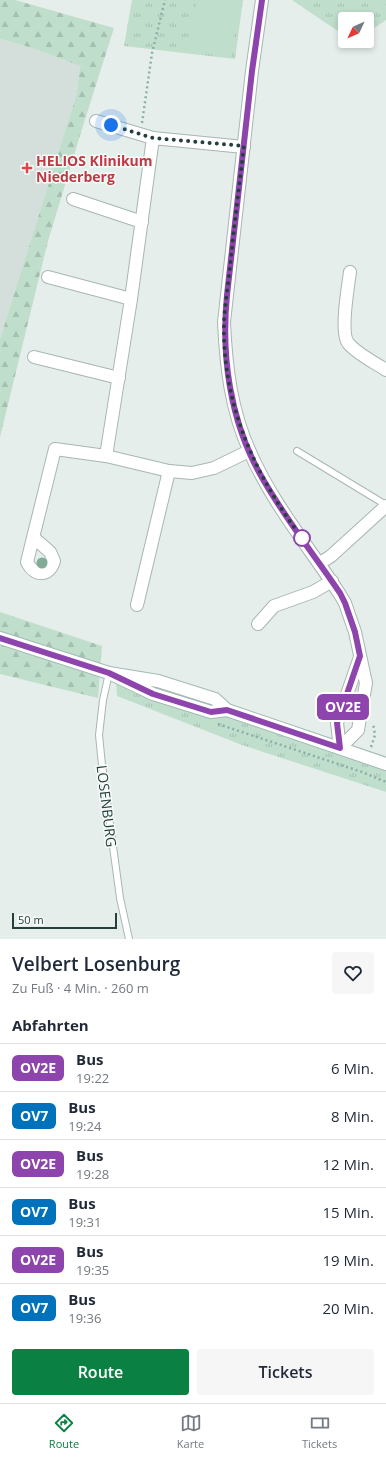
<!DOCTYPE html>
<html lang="de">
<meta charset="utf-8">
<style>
:root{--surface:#fff;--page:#f6f6f7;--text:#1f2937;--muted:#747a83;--line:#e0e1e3;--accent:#0b8043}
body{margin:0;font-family:"Open Sans",sans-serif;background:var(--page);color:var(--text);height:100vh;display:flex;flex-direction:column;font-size:15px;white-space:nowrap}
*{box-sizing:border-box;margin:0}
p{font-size:13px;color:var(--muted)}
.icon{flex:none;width:22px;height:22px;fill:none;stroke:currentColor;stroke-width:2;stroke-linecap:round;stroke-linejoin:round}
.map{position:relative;height:939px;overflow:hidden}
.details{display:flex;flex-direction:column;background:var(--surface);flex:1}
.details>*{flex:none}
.badge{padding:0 8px;border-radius:6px;font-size:14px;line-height:26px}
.needle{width:26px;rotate:226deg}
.controls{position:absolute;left:338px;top:12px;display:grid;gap:8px}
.controls a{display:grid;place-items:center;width:36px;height:36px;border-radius:4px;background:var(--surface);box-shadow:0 2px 6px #0003;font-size:20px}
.scale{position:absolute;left:12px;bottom:10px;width:105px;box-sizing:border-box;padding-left:4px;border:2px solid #25403c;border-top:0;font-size:11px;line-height:14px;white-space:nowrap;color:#25403c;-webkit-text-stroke:3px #f6faf9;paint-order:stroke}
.you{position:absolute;width:20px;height:20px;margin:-10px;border:3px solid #fff;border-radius:50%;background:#1a73e8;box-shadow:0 0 0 6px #1a73e833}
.map>.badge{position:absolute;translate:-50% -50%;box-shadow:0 0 0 2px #fff}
h2{padding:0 12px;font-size:15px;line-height:36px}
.round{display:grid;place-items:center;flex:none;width:42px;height:42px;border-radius:4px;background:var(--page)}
.headline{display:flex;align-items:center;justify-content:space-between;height:68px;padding:0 12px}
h1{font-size:19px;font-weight:600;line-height:30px}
.primary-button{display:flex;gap:8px;margin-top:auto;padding:8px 12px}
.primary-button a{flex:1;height:46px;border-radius:4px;background:var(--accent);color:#fff;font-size:16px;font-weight:600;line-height:46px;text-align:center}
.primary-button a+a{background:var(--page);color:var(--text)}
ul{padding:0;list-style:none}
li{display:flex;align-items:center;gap:12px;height:48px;padding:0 12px;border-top:1px solid var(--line)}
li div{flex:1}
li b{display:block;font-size:15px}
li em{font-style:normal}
li .badge{min-width:44px;font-weight:700;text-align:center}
.dock{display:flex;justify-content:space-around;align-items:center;height:56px;border-top:1px solid var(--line);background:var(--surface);font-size:11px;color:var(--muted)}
.dock a{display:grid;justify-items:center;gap:2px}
.dock .on{color:var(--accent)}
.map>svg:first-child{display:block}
.built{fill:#d4dedb}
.grass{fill:url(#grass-tufts)}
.forest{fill:url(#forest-firs)}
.pitch{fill:#c0decc}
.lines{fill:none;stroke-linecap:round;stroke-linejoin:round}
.lane-casing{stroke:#a8b6b3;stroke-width:8}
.street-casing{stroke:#a8b6b3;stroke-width:14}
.secondary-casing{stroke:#a4b9b5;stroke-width:14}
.path{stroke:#88b0a9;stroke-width:2.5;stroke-dasharray:2 3;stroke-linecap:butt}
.lane{stroke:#fff;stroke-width:6}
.street{stroke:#fff;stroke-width:12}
.secondary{stroke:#fff;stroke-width:12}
.tree{fill:#82ab98}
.line-casing{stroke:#fff;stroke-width:9}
.line{stroke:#8e44ad;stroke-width:6}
.walk{stroke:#25403c;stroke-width:4;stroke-dasharray:0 7.2}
.health-dot{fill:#e0444e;stroke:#f6faf9;stroke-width:1.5}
.stop-dot{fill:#fff;stroke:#8e44ad;stroke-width:2}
.labels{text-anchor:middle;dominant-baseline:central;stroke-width:3;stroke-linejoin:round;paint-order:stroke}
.health-label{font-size:14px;font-weight:bold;fill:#be3a42;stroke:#f6faf9;text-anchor:start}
.street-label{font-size:14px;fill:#25403c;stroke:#f6faf9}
</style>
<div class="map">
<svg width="386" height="939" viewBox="0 0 386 939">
<defs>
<pattern id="grass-tufts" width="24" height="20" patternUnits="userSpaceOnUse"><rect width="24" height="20" fill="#c0decc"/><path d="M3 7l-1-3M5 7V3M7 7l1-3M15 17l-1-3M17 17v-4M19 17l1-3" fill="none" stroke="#a5c0b0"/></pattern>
<pattern id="forest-firs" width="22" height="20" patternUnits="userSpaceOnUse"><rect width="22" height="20" fill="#c0decc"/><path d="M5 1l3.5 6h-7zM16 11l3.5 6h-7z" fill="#a5c0b0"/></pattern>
</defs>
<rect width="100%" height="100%" fill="#e6eeeb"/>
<!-- built -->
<path class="built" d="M0,39L29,47L80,66L77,93L0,339Z"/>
<!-- grass -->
<g class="grass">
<path d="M132,0H243L235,59L124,46Z"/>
<path d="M292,0H386V20L367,33V19H345V36Z"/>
<path d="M116,680L158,682L386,767V792L242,745L117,696Z"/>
</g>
<!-- forest -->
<g class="forest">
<path d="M0,0H15L114,28L82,129L48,241L0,437V339L77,93L80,66L29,47L0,39Z"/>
<path d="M0,612L102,646L98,698L0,674Z"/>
</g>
<!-- pitch -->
<path class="pitch" d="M197,0H238L231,57L190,51Z"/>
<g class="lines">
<!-- lane casing -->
<g class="lane-casing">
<g id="lane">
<path d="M297,451L386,505"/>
<path d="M109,673L103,700L99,735L102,765L120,898L129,939"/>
</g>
</g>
<!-- street casing -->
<g class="street-casing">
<g id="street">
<path d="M262,0L252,71L224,322C226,366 231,411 250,452C272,503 309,547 339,593L345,603L355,632L366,683L358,730L340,748"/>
<path d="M96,121L153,138"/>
<path d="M73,199L142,222"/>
<path d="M350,272C348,287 340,332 348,343C357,354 374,362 386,370"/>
<path d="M48,277L131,299"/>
<path d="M34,357L119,378"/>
<path d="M106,456L131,299L153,138L244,147"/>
<path d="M34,538L50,552L54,561C49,578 34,576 27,562L55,449L106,456L169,471L192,473L214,468L249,451"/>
<path d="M320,563L331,556L386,506"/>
<path d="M137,605L169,471"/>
<path d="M258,624L274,606L313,592L332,581"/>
<path d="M340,748L337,723L360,657"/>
</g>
</g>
<!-- secondary casing -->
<g class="secondary-casing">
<g id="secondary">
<path d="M0,638L109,673L153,694L211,712L227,710"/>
<path d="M109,673L158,681L215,699L227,710L386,764"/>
</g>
</g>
<!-- path -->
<g class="path">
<path d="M142,123L152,53L165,0"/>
<path d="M218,724L362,772L386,782"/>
<path d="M371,747L375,735L373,723"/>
</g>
<!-- lane -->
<use href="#lane" class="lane"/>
<!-- street -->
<use href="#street" class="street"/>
<!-- secondary -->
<use href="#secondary" class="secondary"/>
</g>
<!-- trees -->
<circle class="tree" cx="42" cy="563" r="5.5"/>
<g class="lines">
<!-- line casing -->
<g class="line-casing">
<path id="line" d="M0,638L109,673L153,694L211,712L227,710L340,748L337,723L360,656L355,632L345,603L340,593C313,553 283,516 260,474C230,420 221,356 227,295L252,71L262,0"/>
</g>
<!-- line -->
<use href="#line" class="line"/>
<!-- walk -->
<path class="walk" d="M111,125L153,138L244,146C239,187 234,227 230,267C228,285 225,304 224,322C222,403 254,474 302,538"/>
</g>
<!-- markers -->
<path class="health-dot" d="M25 162h4v4h4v4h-4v4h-4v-4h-4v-4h4z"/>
<circle class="stop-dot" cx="302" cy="538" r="8"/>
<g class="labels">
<!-- health labels -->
<g class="health-label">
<text x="36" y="160">HELIOS Klinikum<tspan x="36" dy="16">Niederberg</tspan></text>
</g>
<!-- street labels -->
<g class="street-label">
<text transform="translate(107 806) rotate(83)">LOSENBURG</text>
</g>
</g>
</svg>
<div class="controls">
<a><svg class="needle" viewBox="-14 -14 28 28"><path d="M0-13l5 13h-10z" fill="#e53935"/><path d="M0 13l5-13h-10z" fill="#747a83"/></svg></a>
</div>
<div class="scale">50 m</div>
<div class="you" style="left:111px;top:125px"></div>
<b class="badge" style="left:343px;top:707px;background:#8e44ad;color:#fff">OV2E</b>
</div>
<section class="details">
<div class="headline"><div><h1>Velbert Losenburg</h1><p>Zu Fuß · 4 Min. · 260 m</p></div><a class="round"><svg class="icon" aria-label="heart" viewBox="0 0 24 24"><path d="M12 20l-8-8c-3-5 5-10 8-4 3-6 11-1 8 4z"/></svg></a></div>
<h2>Abfahrten</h2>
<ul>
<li><span class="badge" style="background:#8e44ad;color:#fff">OV2E</span><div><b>Bus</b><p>19:22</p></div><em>6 Min.</em></li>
<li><span class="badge" style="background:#0072bc;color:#fff">OV7</span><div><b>Bus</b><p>19:24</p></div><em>8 Min.</em></li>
<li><span class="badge" style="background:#8e44ad;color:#fff">OV2E</span><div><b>Bus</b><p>19:28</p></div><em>12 Min.</em></li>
<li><span class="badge" style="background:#0072bc;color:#fff">OV7</span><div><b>Bus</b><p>19:31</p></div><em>15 Min.</em></li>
<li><span class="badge" style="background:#8e44ad;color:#fff">OV2E</span><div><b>Bus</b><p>19:35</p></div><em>19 Min.</em></li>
<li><span class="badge" style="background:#0072bc;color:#fff">OV7</span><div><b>Bus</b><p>19:36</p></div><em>20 Min.</em></li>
</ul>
<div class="primary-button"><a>Route</a><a>Tickets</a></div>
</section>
<nav class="dock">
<a class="on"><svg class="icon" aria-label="directions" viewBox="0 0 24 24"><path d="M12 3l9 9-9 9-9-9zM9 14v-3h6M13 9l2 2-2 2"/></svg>Route</a>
<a><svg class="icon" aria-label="map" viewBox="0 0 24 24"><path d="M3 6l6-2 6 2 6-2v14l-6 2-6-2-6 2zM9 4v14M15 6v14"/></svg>Karte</a>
<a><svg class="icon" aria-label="tickets" viewBox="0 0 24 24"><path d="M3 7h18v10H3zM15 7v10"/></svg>Tickets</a>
</nav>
